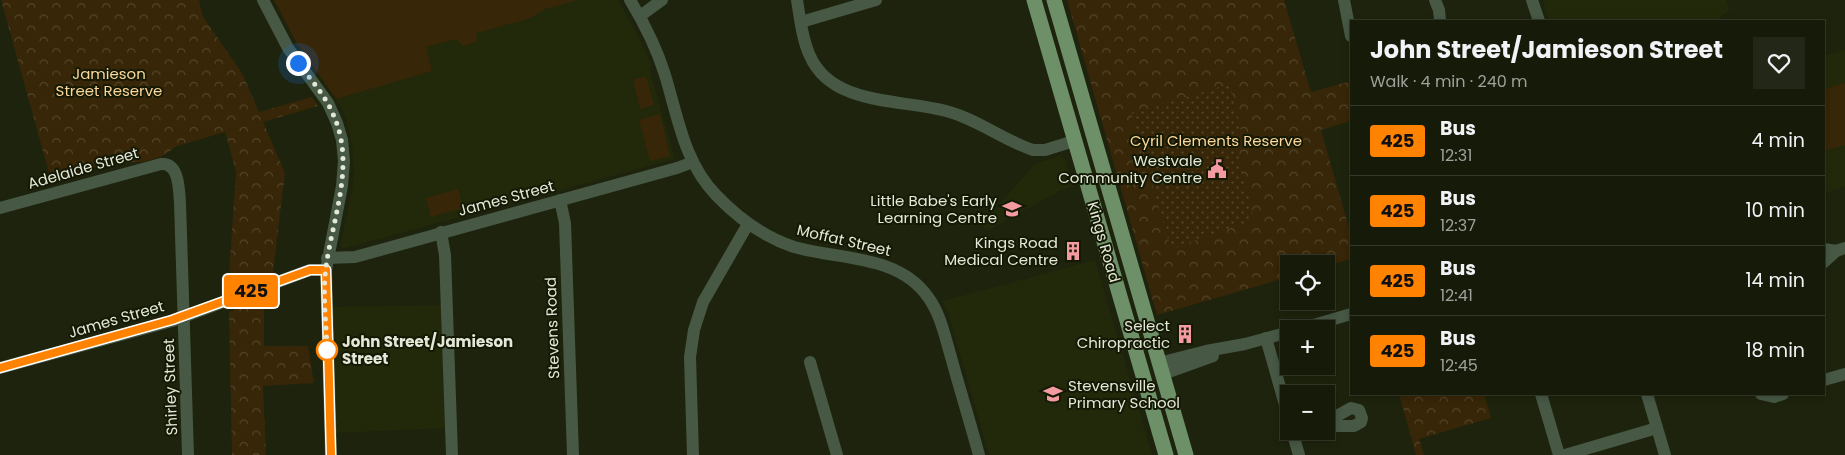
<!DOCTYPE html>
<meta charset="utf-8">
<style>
:root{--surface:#161a09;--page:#232717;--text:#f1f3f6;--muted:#9ea19c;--line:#35382a}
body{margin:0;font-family:Poppins,sans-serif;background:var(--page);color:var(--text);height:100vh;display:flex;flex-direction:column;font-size:19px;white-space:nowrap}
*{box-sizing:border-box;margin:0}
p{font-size:16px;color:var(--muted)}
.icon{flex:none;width:28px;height:28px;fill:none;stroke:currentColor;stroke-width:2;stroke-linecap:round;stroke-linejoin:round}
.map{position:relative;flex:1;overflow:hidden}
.drawer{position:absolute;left:1350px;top:20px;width:475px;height:375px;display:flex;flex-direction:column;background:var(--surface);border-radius:0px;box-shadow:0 2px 8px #0003,0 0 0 1px var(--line)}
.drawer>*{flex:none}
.badge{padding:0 10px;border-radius:4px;font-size:18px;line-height:32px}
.fabs{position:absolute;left:1280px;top:255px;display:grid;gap:10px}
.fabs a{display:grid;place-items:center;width:55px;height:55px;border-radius:0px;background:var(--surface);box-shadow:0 2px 8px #0003,0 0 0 1px var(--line);font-size:25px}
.you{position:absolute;width:25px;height:25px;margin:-12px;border:4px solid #fff;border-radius:50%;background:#1a73e8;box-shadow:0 0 0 8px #1a73e833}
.map>.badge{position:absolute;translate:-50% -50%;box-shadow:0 0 0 2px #fff}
.round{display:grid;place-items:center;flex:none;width:52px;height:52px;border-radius:0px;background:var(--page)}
.overview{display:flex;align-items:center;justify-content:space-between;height:85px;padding:0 20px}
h1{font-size:24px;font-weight:700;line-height:38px}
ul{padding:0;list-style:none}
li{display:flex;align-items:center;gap:15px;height:70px;padding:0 20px;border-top:1px solid var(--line)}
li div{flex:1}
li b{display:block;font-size:19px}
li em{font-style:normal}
li .badge{min-width:55px;font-weight:700;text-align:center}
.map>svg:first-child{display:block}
.built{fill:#22290b}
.grass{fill:#372607}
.park{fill:url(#park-crowns)}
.garden{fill:url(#garden-dots)}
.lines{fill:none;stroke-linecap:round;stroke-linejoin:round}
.minor{stroke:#475845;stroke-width:12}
.major{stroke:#6d9069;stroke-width:15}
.line-casing{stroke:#fff;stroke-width:11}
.line{stroke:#ff8200;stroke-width:8}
.walk{stroke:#e3e8d9;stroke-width:5;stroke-dasharray:0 9}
.stop-dot{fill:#fff;stroke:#ff8200;stroke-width:2.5}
.labels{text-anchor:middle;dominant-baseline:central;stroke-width:4;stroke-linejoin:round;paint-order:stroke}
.park-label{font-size:15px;fill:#fdd699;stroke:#141904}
.poi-label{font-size:15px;fill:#e3e8d9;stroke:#141904;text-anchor:end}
.street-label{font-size:15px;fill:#e3e8d9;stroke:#141904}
.stop-label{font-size:15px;font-weight:bold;fill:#e3e8d9;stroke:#141904;text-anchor:start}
</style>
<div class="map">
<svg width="1845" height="455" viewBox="0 0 1845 455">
<defs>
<pattern id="park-crowns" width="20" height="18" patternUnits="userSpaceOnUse" patternTransform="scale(1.25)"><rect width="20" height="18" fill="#372607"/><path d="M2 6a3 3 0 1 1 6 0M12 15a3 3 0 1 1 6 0" fill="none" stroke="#54462b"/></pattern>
<pattern id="garden-dots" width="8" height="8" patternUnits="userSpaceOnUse" patternTransform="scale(1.25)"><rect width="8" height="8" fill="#372607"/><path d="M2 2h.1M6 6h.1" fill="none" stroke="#54462b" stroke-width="1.8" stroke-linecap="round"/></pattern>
</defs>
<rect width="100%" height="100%" fill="#1d230c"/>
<!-- built -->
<g class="built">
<path d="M274,0H618L641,42L652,66L649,67L675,159L342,249L340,246L352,191L354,175L353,152L349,130L345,115L333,93L297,44Z"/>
<path d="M1543,0H1726L1730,9L1717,21H1549Z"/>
<path d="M1845,50V187L1824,193V56Z"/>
<path d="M1060,156L1065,159L1073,187L1062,190L986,231L981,224L1036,163Z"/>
<path d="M1095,260L1152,455H989L949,316L942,301Z"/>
<path d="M441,305L446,428L336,433L331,307Z"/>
</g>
<!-- grass -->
<g class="grass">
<path d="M274,0H578L545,9L531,18L477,33L476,42L463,46L456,39L426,47L432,71L336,99L297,44Z"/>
<path d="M646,76L654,105L640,109L633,80Z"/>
<path d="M1845,83V145L1824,151V89Z"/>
<path d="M660,114L670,156L650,161L639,120Z"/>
<path d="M458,189L463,208L431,217L426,198Z"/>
</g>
<!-- park -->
<g class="park">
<path d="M1,0H199L203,17L242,73L259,112L312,97L318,106L263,122L285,173L273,273L228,289L236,171L225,132L177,146L161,157L143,162L114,163L51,180Z"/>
<path d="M1067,0H1284L1311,92L1351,81V121L1321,130L1351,235V259L1326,266V264H1289V277L1157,315Z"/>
<path d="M264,298V346H308L314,383L263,386L266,455H232L229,312Z"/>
<path d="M1399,394H1484L1491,418L1419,439L1424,455H1416Z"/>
</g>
<!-- garden -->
<path class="garden" d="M1230,84L1243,140L1236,143L1254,220L1171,249L1131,113Z"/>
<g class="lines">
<!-- minor -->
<g class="minor">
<path d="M263,0L288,48L328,103L337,123L342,140L344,161L342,186L326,270L331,455"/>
<path d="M630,0C644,23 657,49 665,75C678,117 684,162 716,195C738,218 764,237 794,247C839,260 898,254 928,297C941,315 945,337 951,357C960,390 970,422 979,455"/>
<path d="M797,0C800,18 802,39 810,56C832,106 901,99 946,111C977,119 1003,140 1033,150H1045L1074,141"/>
<path d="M1344,0L1351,36"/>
<path d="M1435,0L1439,10L1440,20"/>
<path d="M1532,0L1539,21"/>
<path d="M640,16L662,0"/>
<path d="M801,22L876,0"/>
<path d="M560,200L565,223L573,455"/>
<path d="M0,208L161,164C179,162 179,189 180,203L188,455"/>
<path d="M441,232L445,255L452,455"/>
<path d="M1824,249L1836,251L1845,248"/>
<path d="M327,258L355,257L677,168L693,162"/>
<path d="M1824,262L1836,251"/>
<path d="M1300,329L1351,314"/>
<path d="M1266,338L1289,419"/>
<path d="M810,362L837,455"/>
<path d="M1159,363L1206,351L1245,344L1289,332"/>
<path d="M0,368L172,321L310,270H326"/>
<path d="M1163,374L1213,356"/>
<path d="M1824,380L1845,374"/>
<path d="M1541,394L1559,455"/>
<path d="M1647,394L1665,455"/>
<path d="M1761,394L1774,397L1783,394"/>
<path d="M1326,422L1351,408L1359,410L1362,418L1361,422L1354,426H1326"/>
<path d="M1292,431L1299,455"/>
<path d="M693,455L690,357L694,330L703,302L748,224"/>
<path d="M1565,455L1657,428"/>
</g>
<!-- major -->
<g class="major">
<path d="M1034,0L1166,455"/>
<path d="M1054,0L1186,455"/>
</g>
</g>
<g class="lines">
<!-- line casing -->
<g class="line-casing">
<path id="line" d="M0,368L172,320L310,270H326L331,455"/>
</g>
<!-- line -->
<use href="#line" class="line"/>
<!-- walk -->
<path class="walk" d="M298,63C311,80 325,95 333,114C356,164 333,216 326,267C322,296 327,327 327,355V350"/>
</g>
<!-- icons -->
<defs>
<g id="civic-bare" transform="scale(1.5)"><path d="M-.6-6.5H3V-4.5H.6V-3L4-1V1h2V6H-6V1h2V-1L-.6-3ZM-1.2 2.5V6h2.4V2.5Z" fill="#f49aa1" stroke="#141904" stroke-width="2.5" paint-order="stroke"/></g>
<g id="school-bare" transform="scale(1.5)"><path d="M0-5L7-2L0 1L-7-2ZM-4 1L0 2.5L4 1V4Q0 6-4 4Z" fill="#f49aa1" stroke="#141904" stroke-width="2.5" paint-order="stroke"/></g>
<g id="building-bare" transform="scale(1.5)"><path d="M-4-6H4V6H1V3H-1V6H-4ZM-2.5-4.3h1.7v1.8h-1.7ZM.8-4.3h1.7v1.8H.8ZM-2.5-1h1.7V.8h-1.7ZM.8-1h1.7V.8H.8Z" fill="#f49aa1" stroke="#141904" stroke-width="2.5" paint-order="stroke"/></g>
</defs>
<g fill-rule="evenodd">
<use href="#civic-bare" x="1217" y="169"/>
<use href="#school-bare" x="1012" y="209"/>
<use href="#building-bare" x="1073" y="251"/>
<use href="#building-bare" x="1185" y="334"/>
<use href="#school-bare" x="1053" y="394"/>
</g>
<!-- markers -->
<circle class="stop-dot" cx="327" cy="350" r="10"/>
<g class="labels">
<!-- park labels -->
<g class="park-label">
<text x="109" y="73">Jamieson<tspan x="109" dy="17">Street Reserve</tspan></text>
<text x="1216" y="140">Cyril Clements Reserve</text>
</g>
<!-- poi labels -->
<g class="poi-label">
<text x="1202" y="160">Westvale<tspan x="1202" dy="17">Community Centre</tspan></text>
<text x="997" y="200">Little Babe's Early<tspan x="997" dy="17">Learning Centre</tspan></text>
<text x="1058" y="242">Kings Road<tspan x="1058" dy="17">Medical Centre</tspan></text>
<text x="1170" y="325">Select<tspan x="1170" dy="17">Chiropractic</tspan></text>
<text x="1068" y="385" text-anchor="start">Stevensville<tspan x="1068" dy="17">Primary School</tspan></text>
</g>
<!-- street labels -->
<g class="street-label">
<text transform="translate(83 168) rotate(-16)">Adelaide Street</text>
<text transform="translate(506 198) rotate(-15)">James Street</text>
<text transform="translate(844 240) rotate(13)">Moffat Street</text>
<text transform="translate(1104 242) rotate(74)">Kings Road</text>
<text transform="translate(116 319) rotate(-16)">James Street</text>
<text transform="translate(552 328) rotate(-92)">Stevens Road</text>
<text transform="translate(170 387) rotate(-92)">Shirley Street</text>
</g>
<!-- stop labels -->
<g class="stop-label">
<text x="342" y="341">John Street/Jamieson<tspan x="342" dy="17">Street</tspan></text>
</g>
</g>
</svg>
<div class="fabs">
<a><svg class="icon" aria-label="locate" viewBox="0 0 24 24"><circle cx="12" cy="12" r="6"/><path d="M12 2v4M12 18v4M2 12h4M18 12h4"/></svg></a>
<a>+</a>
<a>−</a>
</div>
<div class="you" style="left:298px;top:63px"></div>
<b class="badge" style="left:251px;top:291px;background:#ff8200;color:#111">425</b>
<section class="drawer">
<div class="overview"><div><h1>John Street/Jamieson Street</h1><p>Walk · 4 min · 240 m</p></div><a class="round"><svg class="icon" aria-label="heart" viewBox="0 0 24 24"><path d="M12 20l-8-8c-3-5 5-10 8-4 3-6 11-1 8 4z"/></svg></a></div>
<ul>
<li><span class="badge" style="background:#ff8200;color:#111">425</span><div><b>Bus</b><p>12:31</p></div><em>4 min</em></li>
<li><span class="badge" style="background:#ff8200;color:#111">425</span><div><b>Bus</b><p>12:37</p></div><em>10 min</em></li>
<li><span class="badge" style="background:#ff8200;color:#111">425</span><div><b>Bus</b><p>12:41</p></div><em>14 min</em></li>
<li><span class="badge" style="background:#ff8200;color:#111">425</span><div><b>Bus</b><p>12:45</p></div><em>18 min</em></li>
</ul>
</section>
</div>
